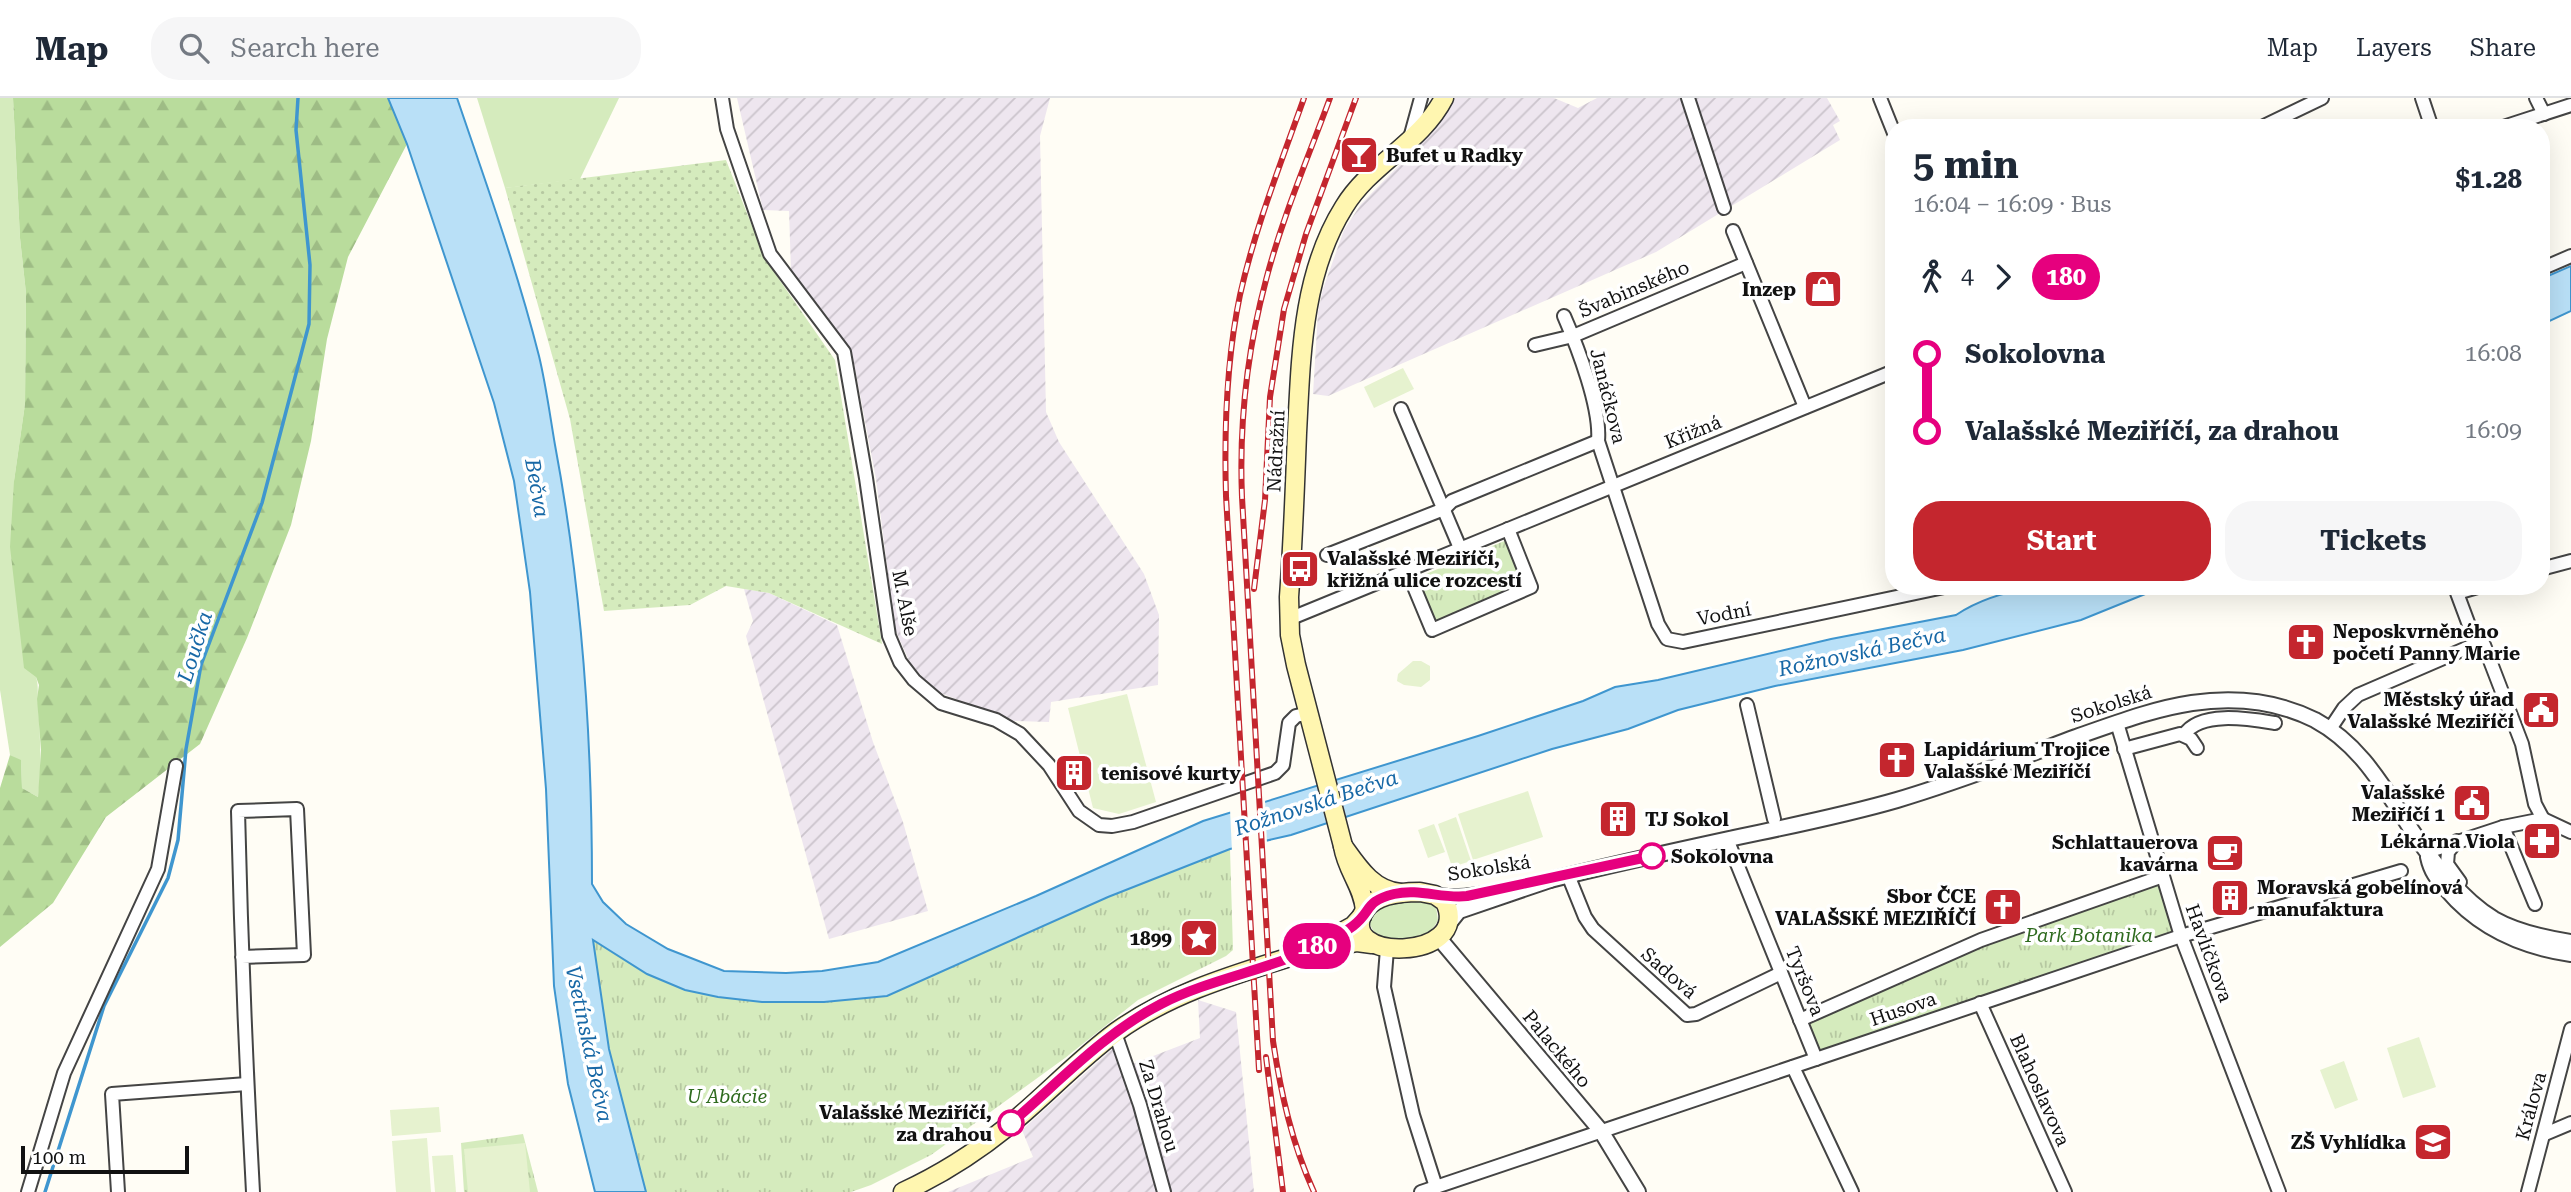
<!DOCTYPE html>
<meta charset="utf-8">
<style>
:root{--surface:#fff;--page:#f6f6f7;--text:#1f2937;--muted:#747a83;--line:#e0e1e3;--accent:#c4262e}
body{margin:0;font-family:"Roboto Serif",serif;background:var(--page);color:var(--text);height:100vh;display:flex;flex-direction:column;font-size:26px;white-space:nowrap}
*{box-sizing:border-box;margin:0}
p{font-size:23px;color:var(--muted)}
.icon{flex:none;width:38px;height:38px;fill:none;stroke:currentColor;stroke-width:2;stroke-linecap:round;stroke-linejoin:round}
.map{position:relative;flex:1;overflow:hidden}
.details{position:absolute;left:1885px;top:21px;width:665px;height:476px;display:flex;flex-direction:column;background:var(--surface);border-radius:28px;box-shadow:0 7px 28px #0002}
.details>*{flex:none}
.badge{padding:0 14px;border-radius:23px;font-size:24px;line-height:46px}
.scale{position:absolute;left:21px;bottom:18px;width:168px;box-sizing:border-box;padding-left:7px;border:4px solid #111;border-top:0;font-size:19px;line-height:24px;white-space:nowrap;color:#111;-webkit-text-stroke:5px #fff;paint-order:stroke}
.map>.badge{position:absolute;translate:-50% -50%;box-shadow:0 0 0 4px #fff}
.legs{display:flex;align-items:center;gap:10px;height:77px;padding:0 28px;font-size:23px}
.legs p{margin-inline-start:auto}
.summary{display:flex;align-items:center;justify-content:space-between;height:119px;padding:0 28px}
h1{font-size:38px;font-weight:700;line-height:52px}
.primary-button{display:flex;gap:14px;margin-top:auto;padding:14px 28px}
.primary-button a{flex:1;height:80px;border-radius:28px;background:var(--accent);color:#fff;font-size:28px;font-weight:700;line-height:80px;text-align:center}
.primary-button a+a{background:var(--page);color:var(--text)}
ul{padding:0 28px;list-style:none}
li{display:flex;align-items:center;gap:24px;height:77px;font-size:26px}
li i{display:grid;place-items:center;width:10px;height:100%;margin:0 9px;background:currentColor}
li i::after{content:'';width:18px;height:18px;margin:-9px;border:5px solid;border-radius:50%;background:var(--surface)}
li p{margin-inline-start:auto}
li:first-child i{background:linear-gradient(#0000 50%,currentColor 0)}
li:last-child i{background:linear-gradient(currentColor 50%,#0000 0)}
header{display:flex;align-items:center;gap:42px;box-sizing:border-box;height:98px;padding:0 35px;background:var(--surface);border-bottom:2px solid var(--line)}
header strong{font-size:33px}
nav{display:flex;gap:38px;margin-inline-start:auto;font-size:24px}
.search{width:490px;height:63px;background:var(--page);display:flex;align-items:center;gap:18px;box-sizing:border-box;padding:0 24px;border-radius:28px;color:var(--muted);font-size:26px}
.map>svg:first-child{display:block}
.industrial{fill:url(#industrial-furrows)}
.grass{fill:#d5ebbd}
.forest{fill:url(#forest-firs)}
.park{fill:url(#park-tufts)}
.garden{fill:url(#garden-dots)}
.pitch{fill:#e6f2cf}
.water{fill:#b9e0f7;stroke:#3f96cf;stroke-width:2}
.pier{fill:#fffdf5}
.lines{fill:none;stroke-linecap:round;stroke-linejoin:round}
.stream{stroke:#3f96cf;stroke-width:3.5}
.minor-casing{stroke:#444;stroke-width:16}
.tertiary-casing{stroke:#444;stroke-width:18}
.secondary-casing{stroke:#333;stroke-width:21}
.minor{stroke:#fff;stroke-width:12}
.tertiary{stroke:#fff;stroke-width:14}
.secondary{stroke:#fff6b0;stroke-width:18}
.rail-casing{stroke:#c4262e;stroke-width:6}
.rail{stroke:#fff;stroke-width:3.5;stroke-dasharray:10;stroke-linecap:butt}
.line-1-casing{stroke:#fff;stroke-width:16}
.line-1{stroke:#e6007e;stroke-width:10}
.stop-1-dot{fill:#fff;stroke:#e6007e;stroke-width:3.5}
.labels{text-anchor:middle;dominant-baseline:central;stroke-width:7;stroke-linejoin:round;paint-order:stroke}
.poi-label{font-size:19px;font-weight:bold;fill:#111;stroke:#fff;text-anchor:end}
.street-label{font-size:19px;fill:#111;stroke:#fff}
.stop-label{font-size:19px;font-weight:bold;fill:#111;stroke:#fff;text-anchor:start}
.park-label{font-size:19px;font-style:italic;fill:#2f6b1f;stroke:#fff}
.water-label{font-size:21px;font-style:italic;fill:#1768a6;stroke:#fff}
</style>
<header>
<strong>Map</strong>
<div class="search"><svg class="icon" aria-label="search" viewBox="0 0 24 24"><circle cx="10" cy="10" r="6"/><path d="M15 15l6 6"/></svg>Search here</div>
<nav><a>Map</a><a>Layers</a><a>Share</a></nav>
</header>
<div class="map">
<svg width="2571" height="1094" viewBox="0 0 2571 1094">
<defs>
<pattern id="industrial-furrows" width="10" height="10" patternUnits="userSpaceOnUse" patternTransform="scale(1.75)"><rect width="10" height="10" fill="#eee6ef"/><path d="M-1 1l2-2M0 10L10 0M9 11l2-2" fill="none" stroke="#cbc4cc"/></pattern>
<pattern id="forest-firs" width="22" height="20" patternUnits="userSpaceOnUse" patternTransform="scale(1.75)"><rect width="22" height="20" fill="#b9dc9c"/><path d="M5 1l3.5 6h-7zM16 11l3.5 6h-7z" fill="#9ebc85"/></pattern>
<pattern id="park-tufts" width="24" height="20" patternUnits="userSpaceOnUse" patternTransform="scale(1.75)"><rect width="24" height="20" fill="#d5ebbd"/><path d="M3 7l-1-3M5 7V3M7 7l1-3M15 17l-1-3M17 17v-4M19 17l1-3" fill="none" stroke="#b6c8a1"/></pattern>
<pattern id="garden-dots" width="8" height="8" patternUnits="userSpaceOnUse" patternTransform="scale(1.75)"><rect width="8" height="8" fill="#d5ebbd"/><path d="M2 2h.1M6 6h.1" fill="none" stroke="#b6c8a1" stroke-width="1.8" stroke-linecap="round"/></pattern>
</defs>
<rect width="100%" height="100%" fill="#fffdf5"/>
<!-- industrial -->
<g class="industrial">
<path d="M737,0H1050L1040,38L1046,314L1059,344L1144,476L1159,517L1158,587L1051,604L1049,624L1014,623L935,593L910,565L895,531L876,381L854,265L791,173L789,113L763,112Z"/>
<path d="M1455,0H1554L1578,10L1597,0H1827L1840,23L1833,27L1840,42L1656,154L1328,298L1313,296L1318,214L1323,191L1344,132L1361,106L1434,32Z"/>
<path d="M744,491L769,495L837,527L873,644L903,724L928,813L829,841L746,538L753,523Z"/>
<path d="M1198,902L1236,914L1254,1094H948L1033,1059L1022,1032L1112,951L1117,952L1122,970L1200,940Z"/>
</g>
<!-- grass -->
<g class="grass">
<path d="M0,0H13L20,140L26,195L25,306L14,383L36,579C39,589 37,596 38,606C40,637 42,668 38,699L22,690L21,663L10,657L0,592Z"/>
<path d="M477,0H619L580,81L505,90Z"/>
<path d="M1414,802L1429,804L1436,809L1438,822C1427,845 1398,843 1377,839L1370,827C1373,806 1396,803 1414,802Z"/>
</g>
<!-- forest -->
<path class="forest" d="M13,0H388L407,46L348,159L327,241L311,343L291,427L247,540L200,646L106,719L53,805L0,849V690L10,657L21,662L22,690L38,699L41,652L37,601L39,587L36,579L24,570L10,449L14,383L25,306L26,195L20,140Z"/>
<!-- park -->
<g class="park">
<path d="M1509,441L1527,488L1434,528L1414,481Z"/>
<path d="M1230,751L1233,852L1226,858L1138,902L1065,960L931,1057L871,1087L851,1094H646L609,951L592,842L647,876L685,892L762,904H824L887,898L1108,799Z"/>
<path d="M2163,780L2181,838L1816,961L1800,922L1981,842Z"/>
<path d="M523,1036L538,1094H464L461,1045Z"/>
</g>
<!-- garden -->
<path class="garden" d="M726,62L765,161L835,262L882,546L769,495L726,488L690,507L604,513L570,321L505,90Z"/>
<!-- pitch -->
<g class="pitch">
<path d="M1403,270L1414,291L1374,310L1364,289Z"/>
<path d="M1413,563H1421L1430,568V582L1421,589L1404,587L1397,583L1398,576Z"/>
<path d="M1127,596L1156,704L1119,716L1093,710L1068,610Z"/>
<path d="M1528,693L1543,739L1473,762L1458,716Z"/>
<path d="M1456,719L1471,763L1452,769L1438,726Z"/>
<path d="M1434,726L1445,754L1428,760L1418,732Z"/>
<path d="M2419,939L2436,989L2403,1000L2387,950Z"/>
<path d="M2344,963L2358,1002L2335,1011L2320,972Z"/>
<path d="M439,1009L441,1034L392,1038L390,1012Z"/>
<path d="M427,1040L431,1094H396L392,1043Z"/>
<path d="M525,1045L530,1094H468L464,1051Z"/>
<path d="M453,1057L456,1094H435L432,1058Z"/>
</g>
<!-- water -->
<g class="water">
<path d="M388,0H457C486,85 517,171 539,258C546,287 550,318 555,347C582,491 592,639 592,786L603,804L626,826L668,851L724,873L786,875L822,873L878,864L1036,798L1203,723L1478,638L1583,603L1615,589L1658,582L1831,541L1956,517C2016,477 2097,488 2165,488L2081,522L1963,552L1775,588L1678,612L1628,631L1552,651L1291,737L1230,751L1108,799L887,898L824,904H762L718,899L685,892L647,876L593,842L609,951L646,1094H595L568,986L554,888L546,691L530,494L514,383L494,305L407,46Z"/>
<path d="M2571,168V213L2541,227V181Z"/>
</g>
<!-- pier -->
<path class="pier" d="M1265,701L1267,746L1232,754L1230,711Z"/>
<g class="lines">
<!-- stream -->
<path class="stream" d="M45,1094L104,908L168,780L178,742L186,651L201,567L262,405L309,226L310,167L296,32L298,0"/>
<!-- minor casing -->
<g class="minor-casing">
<g id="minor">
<path d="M722,0L727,31L770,156L844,254L866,380L889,538L900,564L914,582L941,605L996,622L1020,636L1049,667L1079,713L1099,727L1112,728L1133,724L1275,675L1283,667L1289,625L1296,618L1309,615"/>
<path d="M1688,0L1724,110"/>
<path d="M1880,0L1894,35"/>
<path d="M2422,0L2432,30"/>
<path d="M2536,0L2544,16"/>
<path d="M2260,30L2322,0"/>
<path d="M2500,30L2571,7"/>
<path d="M1410,40L1421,0"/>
<path d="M1733,133L1805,309"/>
<path d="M2541,171L2571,158"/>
<path d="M1564,218C1578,250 1601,310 1598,343L1658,526L1667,541L1683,544L1949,488"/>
<path d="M1535,247L1573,238L1746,165"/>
<path d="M1401,311L1460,450"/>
<path d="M1327,457L1444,411L1452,403L1598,343"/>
<path d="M2541,471L2571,463"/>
<path d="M1407,472L1432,532L1531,489L1508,431"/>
<path d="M1289,521L1894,273"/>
<path d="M2476,546L2484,547L2522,646L2535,706L2543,721"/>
<path d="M2476,546L2457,495L2481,488"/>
<path d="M1747,607L1774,721"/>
<path d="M2117,625L2181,838L2279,1094"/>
<path d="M2330,631L2344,610L2358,597L2476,546"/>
<path d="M2184,637C2200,612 2250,621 2275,625"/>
<path d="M2124,651L2180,636L2191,641L2197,650"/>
<path d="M2503,729L2535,806"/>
<path d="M1727,741L1816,961"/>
<path d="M2457,743L2448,754L2447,766L2460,784"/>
<path d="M2427,754L2503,729L2543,721L2571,734"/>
<path d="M1568,777L1585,819L1593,831L1687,917L1696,916L1781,875"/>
<path d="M1387,851L1384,889L1413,1017L1436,1089"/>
<path d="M242,859L304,857L297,711L238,713C241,840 246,967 253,1094"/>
<path d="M1980,905L2065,1094"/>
<path d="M1800,922L1981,842L2163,778"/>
<path d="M1115,935L1140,1007L1164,1094"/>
<path d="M1793,969L1852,1094"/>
<path d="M2545,1036L2571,1025"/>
<path d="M28,1094L64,975L158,771L176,668"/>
<path d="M118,1094L112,996L247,986"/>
<path d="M1421,1094L2181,838L2401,773"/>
<path d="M2528,1094L2571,931"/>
</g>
</g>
<!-- tertiary casing -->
<g class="tertiary-casing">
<g id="tertiary">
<path d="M2428,759C2431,773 2437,781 2447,792C2479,830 2522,849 2571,856"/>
<path d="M1550,782C1610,767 1669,754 1729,741C1785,729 1842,718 1897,702C1958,684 2017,661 2076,639C2114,626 2152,611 2192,605C2234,599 2277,603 2315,622C2354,643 2377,678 2400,714C2423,751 2456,798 2494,821C2517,834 2545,840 2571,844"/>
<path d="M1435,797C1464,805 1519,788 1550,782L1459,813L1447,828"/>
<path d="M1438,839L1601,1033L1638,1094"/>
</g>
</g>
<!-- secondary casing -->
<g class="secondary-casing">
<g id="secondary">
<path d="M1343,748L1296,567L1290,537L1289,499C1293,444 1295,389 1297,335C1301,258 1302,176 1344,109C1370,66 1421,45 1444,0"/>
<path d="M1420,794L1435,797L1445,804C1474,864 1331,865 1365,812C1376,796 1402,794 1420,794Z"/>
<path d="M1365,812C1363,788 1347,773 1343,748C1358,769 1373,793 1401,795"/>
<path d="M1362,818L1353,828L1306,854L1357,844L1372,846"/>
<path d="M903,1094C940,1077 976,1054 1007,1029C1044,999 1077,963 1116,934C1173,893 1240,875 1306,854"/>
</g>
</g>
<!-- minor -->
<use href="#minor" class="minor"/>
<!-- tertiary -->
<use href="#tertiary" class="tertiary"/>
<!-- secondary -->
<use href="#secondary" class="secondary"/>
<!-- rail casing -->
<g class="rail-casing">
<g id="rail">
<path d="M1254,491L1265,402L1270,299L1284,211L1306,136L1356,0"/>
<path d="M1266,959L1283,1094"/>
<path d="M1259,972L1226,398C1224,331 1226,264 1240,197C1255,130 1281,65 1304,0"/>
<path d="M1314,1094C1292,1046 1281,996 1273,943L1242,399C1239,326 1247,253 1266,182C1282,120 1308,60 1330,0"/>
</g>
</g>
<!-- rail -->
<use href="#rail" class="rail"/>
</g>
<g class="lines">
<!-- line-1 casing -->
<g class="line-1-casing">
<path id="line-1" d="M1011,1025C1059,984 1104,935 1161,906C1208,882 1259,874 1307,853C1322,847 1340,838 1353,828C1373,813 1363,804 1394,796C1419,790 1442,801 1467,798L1652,758"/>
</g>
<!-- line-1 -->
<use href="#line-1" class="line-1"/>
</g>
<!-- icons -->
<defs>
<g id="bar-square" transform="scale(2.0125)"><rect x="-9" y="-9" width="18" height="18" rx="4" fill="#c4262e" stroke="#fff"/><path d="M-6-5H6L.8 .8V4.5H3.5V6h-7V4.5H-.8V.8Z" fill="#fff"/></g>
<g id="shop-square" transform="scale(2.0125)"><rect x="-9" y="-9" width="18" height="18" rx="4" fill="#c4262e" stroke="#fff"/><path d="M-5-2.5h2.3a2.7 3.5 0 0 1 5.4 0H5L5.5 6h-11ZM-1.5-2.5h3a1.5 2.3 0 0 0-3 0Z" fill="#fff"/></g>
<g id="bus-square" transform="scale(2.0125)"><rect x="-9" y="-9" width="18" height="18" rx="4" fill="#c4262e" stroke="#fff"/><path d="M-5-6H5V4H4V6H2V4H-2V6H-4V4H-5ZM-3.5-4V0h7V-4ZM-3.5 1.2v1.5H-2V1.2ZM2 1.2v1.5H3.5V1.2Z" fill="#fff"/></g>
<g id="church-square" transform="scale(2.0125)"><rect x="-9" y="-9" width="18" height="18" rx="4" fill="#c4262e" stroke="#fff"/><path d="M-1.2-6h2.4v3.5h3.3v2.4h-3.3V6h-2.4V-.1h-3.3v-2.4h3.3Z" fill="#fff"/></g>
<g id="civic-square" transform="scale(2.0125)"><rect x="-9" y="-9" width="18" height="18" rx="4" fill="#c4262e" stroke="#fff"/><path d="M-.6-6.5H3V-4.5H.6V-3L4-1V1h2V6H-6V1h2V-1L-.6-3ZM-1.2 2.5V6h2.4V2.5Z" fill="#fff"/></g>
<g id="building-square" transform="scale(2.0125)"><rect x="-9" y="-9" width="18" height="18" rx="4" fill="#c4262e" stroke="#fff"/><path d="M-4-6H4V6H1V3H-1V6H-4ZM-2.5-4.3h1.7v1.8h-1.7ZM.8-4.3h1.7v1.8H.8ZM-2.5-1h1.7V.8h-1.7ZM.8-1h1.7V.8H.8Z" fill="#fff"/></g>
<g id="pharmacy-square" transform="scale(2.0125)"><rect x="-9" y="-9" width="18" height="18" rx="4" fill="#c4262e" stroke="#fff"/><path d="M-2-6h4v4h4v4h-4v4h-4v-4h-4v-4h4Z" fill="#fff"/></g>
<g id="cafe-square" transform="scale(2.0125)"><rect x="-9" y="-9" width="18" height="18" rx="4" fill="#c4262e" stroke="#fff"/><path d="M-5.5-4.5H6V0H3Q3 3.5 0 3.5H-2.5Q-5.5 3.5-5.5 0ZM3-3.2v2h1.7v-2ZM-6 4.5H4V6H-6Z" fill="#fff"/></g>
<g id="sight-square" transform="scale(2.0125)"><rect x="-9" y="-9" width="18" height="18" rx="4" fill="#c4262e" stroke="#fff"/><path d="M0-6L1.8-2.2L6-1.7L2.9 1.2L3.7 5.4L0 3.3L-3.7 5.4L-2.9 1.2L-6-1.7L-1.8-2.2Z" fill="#fff"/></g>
<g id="school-square" transform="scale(2.0125)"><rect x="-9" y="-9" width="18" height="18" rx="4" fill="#c4262e" stroke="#fff"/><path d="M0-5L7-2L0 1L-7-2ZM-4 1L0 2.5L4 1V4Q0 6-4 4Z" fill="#fff"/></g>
</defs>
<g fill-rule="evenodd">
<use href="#bar-square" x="1359" y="57"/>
<use href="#shop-square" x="1823" y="191"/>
<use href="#bus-square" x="1300" y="471"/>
<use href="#church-square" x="2306" y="544"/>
<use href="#civic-square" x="2541" y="612"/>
<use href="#church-square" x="1897" y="662"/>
<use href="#building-square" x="1074" y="675"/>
<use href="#civic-square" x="2472" y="705"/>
<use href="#building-square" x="1618" y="721"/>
<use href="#pharmacy-square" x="2542" y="743"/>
<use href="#cafe-square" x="2225" y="755"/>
<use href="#building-square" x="2230" y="800"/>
<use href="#church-square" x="2003" y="809"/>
<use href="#sight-square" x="1199" y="840"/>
<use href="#school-square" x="2433" y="1044"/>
</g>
<!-- markers -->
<g class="stop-1-dot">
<circle cx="1652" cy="758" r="12"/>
<circle cx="1011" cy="1025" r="12"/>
</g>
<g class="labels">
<!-- poi labels -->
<g class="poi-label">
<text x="1386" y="57" text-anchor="start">Bufet u Radky</text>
<text x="1796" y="191">Inzep</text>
<text x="1327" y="460" text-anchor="start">Valašské Meziříčí,<tspan x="1327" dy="22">křižná ulice rozcestí</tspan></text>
<text x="2333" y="533" text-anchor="start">Neposkvrněného<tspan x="2333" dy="22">početí Panny Marie</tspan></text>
<text x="2514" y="601">Městský úřad<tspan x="2514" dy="22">Valašské Meziříčí</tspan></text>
<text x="1924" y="651" text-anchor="start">Lapidárium Trojice<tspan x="1924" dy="22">Valašské Meziříčí</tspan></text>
<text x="1101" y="675" text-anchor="start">tenisové kurty</text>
<text x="2445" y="694">Valašské<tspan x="2445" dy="22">Meziříčí 1</tspan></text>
<text x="1645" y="721" text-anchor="start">TJ Sokol</text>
<text x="2515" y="743">Lékárna Viola</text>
<text x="2198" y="744">Schlattauerova<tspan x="2198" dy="22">kavárna</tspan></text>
<text x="2257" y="789" text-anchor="start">Moravská gobelínová<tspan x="2257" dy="22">manufaktura</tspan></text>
<text x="1976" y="798">Sbor ČCE<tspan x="1976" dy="22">VALAŠSKÉ MEZIŘÍČÍ</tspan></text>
<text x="1172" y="840">1899</text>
<text x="2406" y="1044">ZŠ Vyhlídka</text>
</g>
<!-- street labels -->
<g class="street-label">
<text transform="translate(1634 191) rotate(-23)">Švabinského</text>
<text transform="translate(1608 298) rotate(76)">Janáčkova</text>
<text transform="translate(1693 334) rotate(-22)">Křižná</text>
<text transform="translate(1276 353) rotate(-87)">Nádražní</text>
<text transform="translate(905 505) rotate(79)">M. Alše</text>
<text transform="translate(1724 516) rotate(-11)">Vodní</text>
<text transform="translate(2111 606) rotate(-18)">Sokolská</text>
<text transform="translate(1489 770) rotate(-9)">Sokolská</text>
<text transform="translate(2209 855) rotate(70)">Havlíčkova</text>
<text transform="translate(1669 875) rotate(41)">Sadová</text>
<text transform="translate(1805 883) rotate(68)">Tyršova</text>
<text transform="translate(1903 911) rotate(-19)">Husova</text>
<text transform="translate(1557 951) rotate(50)">Palackého</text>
<text transform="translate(2040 992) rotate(66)">Blahoslavova</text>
<text transform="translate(1159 1008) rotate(73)">Za Drahou</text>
<text transform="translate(2531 1008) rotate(-75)">Králova</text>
</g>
<!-- stop labels -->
<g class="stop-label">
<text x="1671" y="758">Sokolovna</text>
<text x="992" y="1014" text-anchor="end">Valašské Meziříčí,<tspan x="992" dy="22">za drahou</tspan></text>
</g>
<!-- park labels -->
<g class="park-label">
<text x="2089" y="837">Park Botanika</text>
<text x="727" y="998">U Abácie</text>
</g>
<!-- water labels -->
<g class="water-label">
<text transform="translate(537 390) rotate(80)">Bečva</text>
<text transform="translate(195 549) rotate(-73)">Loučka</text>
<text transform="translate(1862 554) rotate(-12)">Rožnovská Bečva</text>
<text transform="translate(1316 705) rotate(-18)">Rožnovská Bečva</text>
<text transform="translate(589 946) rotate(78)">Vsetínská Bečva</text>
</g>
</g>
</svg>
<div class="scale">100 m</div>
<b class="badge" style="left:1317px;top:848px;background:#e6007e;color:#fff">180</b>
<section class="details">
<div class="summary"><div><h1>5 min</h1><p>16:04 – 16:09 · Bus</p></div><b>$1.28</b></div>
<div class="legs"><svg class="icon" aria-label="walk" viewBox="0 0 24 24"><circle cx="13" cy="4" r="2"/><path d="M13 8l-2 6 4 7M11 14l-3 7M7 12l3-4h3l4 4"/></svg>4<svg class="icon" aria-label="forward" viewBox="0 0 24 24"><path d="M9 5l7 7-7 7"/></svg><b class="badge" style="background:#e6007e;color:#fff">180</b></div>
<ul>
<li><i style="color:#e6007e"></i><b>Sokolovna</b><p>16:08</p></li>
<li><i style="color:#e6007e"></i><b>Valašské Meziříčí, za drahou</b><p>16:09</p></li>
</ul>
<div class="primary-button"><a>Start</a><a>Tickets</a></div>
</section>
</div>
